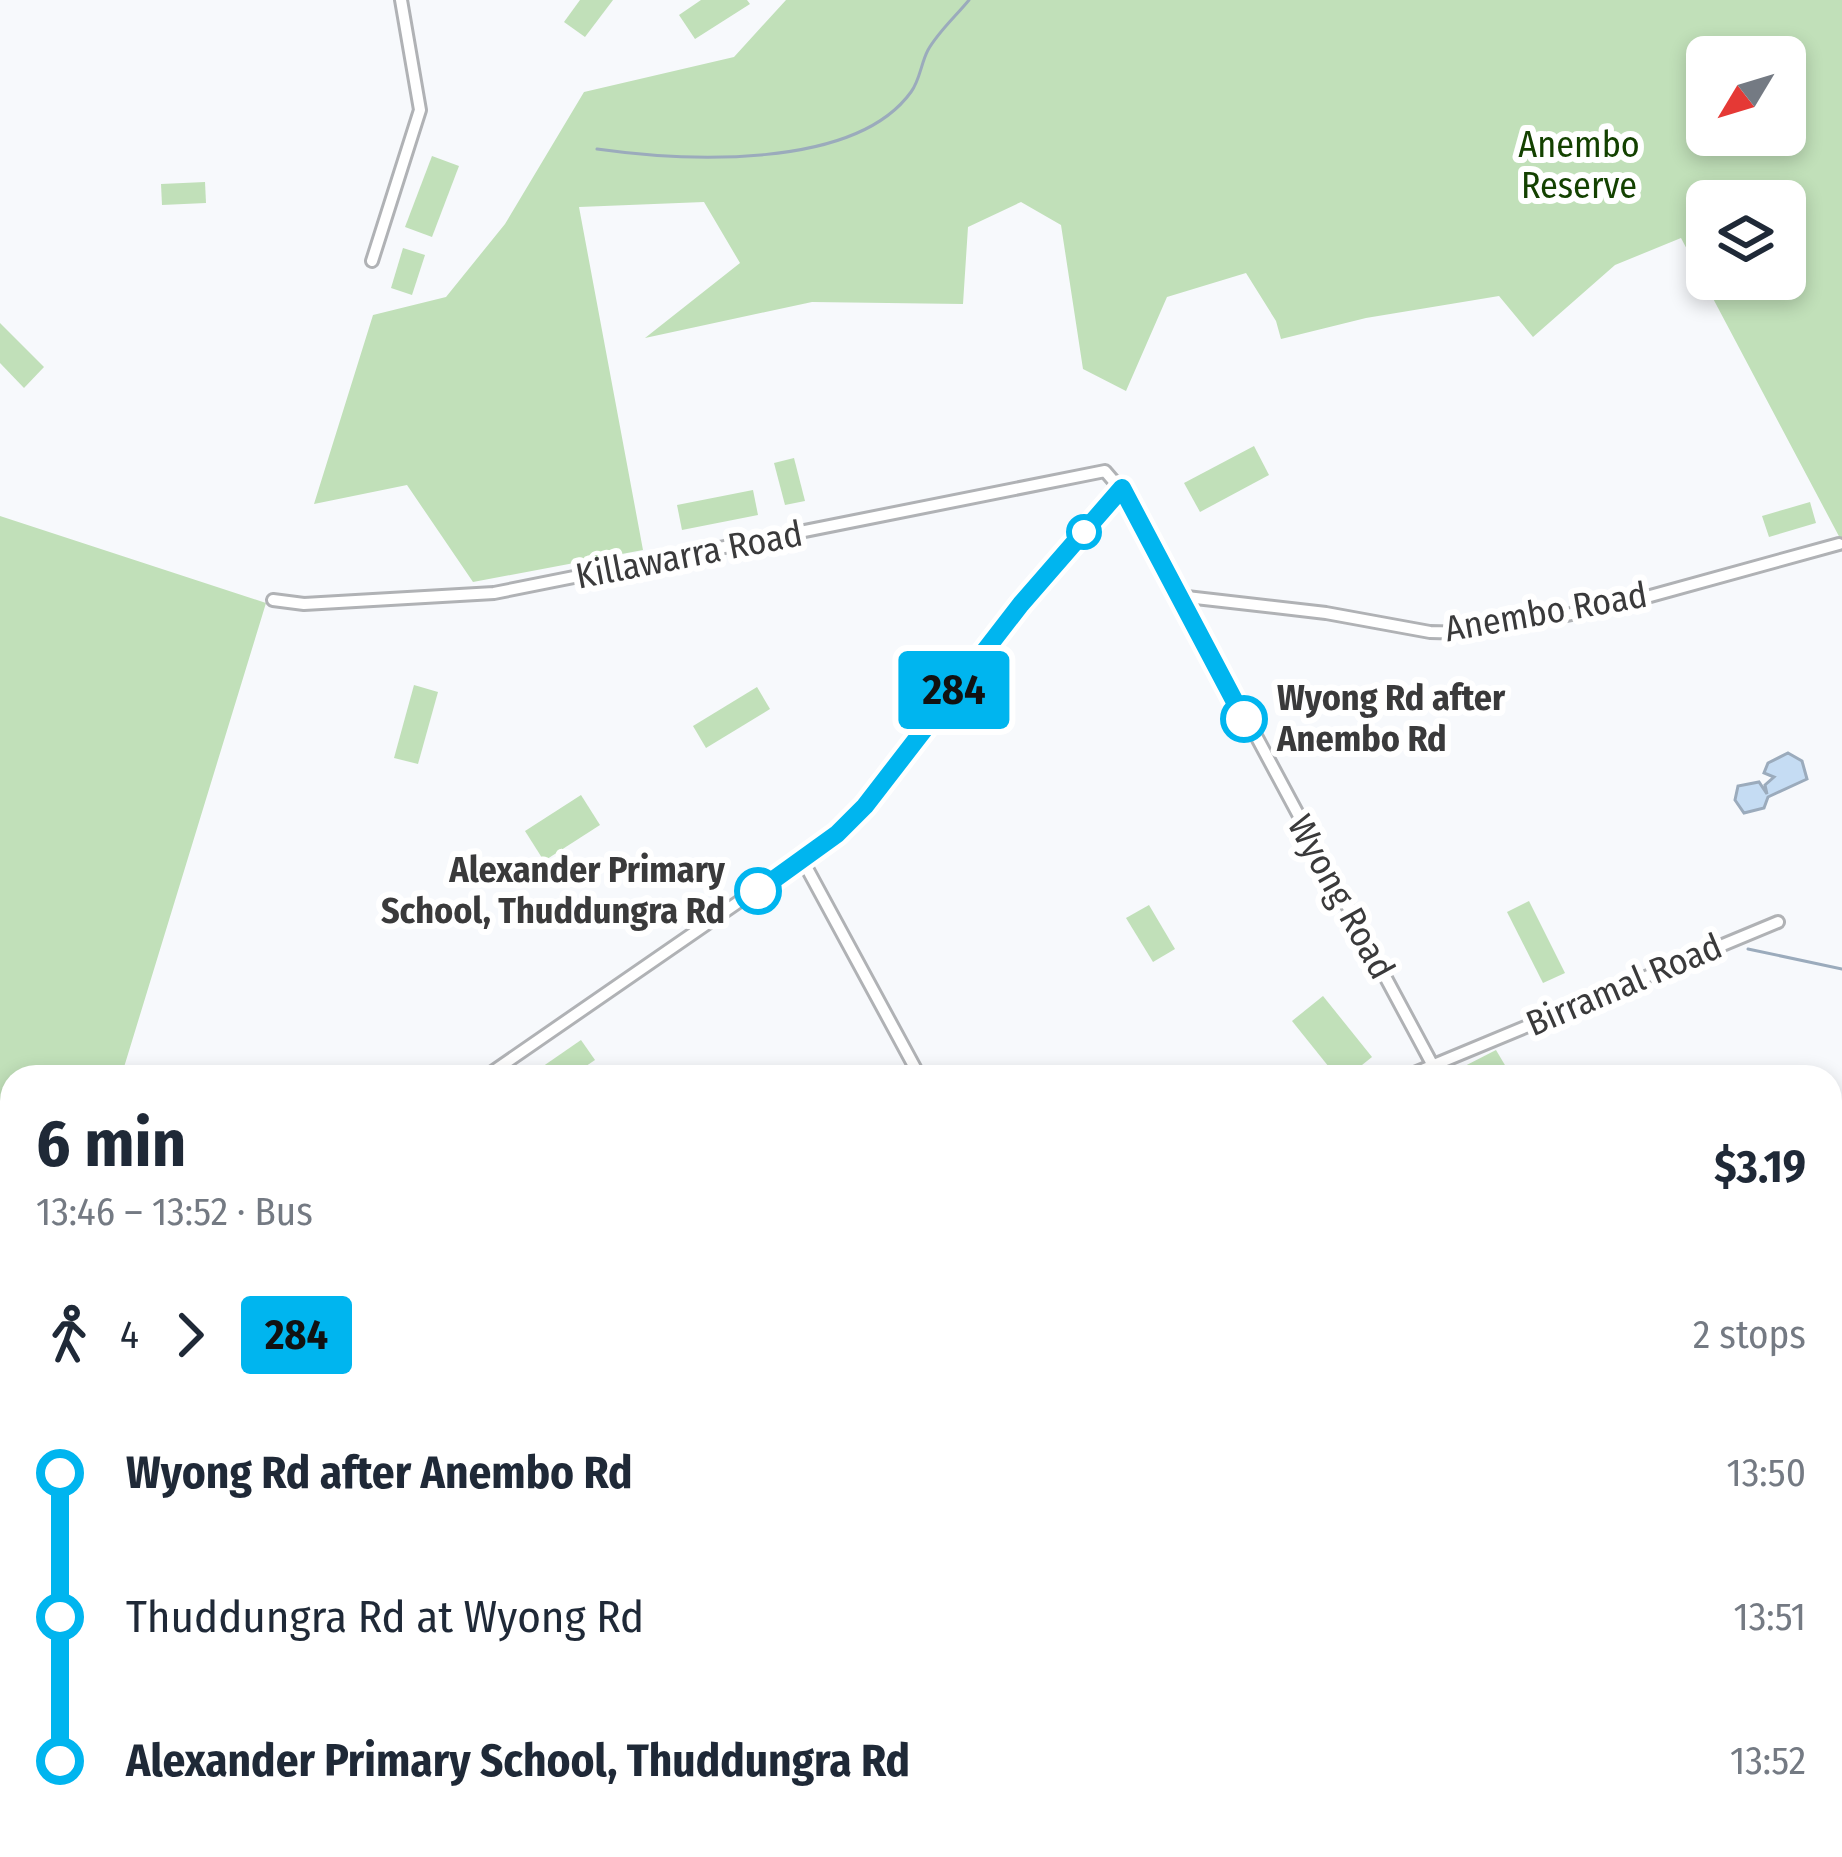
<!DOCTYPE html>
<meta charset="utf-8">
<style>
:root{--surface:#fff;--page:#f6f6f7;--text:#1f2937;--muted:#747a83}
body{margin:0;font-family:"Fira Sans Condensed",sans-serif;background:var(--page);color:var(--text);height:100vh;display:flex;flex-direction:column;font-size:45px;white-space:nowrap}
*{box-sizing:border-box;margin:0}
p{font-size:39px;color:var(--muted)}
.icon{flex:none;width:66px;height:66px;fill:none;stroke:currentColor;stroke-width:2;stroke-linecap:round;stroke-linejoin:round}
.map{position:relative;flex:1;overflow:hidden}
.side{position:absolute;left:0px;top:1065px;width:1842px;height:792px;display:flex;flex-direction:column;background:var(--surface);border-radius:36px 36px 0 0;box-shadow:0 6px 18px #0003}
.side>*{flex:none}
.badge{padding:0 24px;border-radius:9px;font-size:42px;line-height:78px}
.needle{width:78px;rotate:232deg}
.buttons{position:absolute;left:1686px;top:36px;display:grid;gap:24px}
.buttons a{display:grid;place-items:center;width:120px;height:120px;border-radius:18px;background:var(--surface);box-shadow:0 6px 18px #0003;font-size:60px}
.map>.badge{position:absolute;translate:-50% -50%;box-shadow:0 0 0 6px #fff}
.legs{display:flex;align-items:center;gap:18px;height:132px;padding:0 36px;font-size:39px}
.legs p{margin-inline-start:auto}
.headline{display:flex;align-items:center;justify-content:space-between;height:204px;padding:0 36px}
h1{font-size:66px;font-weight:700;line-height:90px}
ul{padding:0 36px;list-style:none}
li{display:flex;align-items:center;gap:42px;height:144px;font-size:45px}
li i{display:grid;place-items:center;width:18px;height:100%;margin:0 15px;background:currentColor}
li i::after{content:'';width:30px;height:30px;margin:-15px;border:9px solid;border-radius:50%;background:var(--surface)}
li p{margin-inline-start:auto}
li:first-child i{background:linear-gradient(#0000 50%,currentColor 0)}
li:last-child i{background:linear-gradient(currentColor 50%,#0000 0)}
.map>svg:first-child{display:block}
.green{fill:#c1e0b9;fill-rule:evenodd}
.water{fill:#c5dcf3;stroke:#9babbc;stroke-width:3}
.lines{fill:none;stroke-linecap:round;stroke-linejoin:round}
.stream{stroke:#9babbc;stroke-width:3}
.street-casing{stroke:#b0b2b5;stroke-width:16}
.street{stroke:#fff;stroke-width:10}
.line-1-casing{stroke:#fff;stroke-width:27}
.line-1{stroke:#00b5ef;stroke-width:18}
.stop-1-dot{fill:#fff;stroke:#00b5ef;stroke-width:6}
.labels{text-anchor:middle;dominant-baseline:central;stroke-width:12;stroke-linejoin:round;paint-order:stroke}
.park-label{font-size:36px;fill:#134100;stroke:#fff}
.street-label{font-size:36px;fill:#3a3a3b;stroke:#fff}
.stop-label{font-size:36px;font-weight:bold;fill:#3a3a3b;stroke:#fff;text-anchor:start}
</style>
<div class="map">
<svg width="1842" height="1857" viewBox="0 0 1842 1857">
<rect width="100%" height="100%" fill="#f7f9fc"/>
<!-- green -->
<g class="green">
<path d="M580,0H613L585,37L564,22Z"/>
<path d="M701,0H747L750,4L695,39L679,15Z"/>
<path d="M786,0H1842V542L1681,238L1615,265L1533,337L1499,296L1366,318L1281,339L1276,321L1246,273L1167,297L1126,391L1083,369L1061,225L1021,202L968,227L963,304L812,302L645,338L740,263L704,202L579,207L643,550L473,582L407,485L314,504L373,315L446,297L505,224L584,92L734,57ZM1707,57H1785V135H1707ZM1707,201H1785V279H1707Z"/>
<path d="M432,156L459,166L432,237L405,227Z"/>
<path d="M205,182L206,203L162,205L161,184Z"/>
<path d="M403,248L425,255L412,295L391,288Z"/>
<path d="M0,323L44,367L24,388L0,363Z"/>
<path d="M1254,446L1269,475L1200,512L1184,483Z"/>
<path d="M794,458L805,501L785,505L774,463Z"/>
<path d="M753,490L758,515L682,530L677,505Z"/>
<path d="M1810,502L1816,523L1769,537L1762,516Z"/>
<path d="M0,516L266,603L121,1077H12V1121L0,1117Z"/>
<path d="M414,685L438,692L418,764L394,758Z"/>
<path d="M757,687L770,709L706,748L693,726Z"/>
<path d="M581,795L600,825L544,861L525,831Z"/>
<path d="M1529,901L1565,973L1543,983L1507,912Z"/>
<path d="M1149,905L1175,949L1153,962L1126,918Z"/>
<path d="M1323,996L1372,1057L1347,1077H1337L1292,1021Z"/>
<path d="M581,1040L595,1060L570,1077H544L539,1069Z"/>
<path d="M1496,1050L1512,1077H1455L1453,1072Z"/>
<path d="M1842,1653V1857H1663L1664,1845H1830V1657Z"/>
<path d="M349,1845H586L600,1857H356Z"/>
<path d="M701,1845H801L817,1857H668Z"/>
<path d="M1264,1845H1386L1398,1853L1404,1845H1456L1454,1850L1460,1857H1271Z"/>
</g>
<!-- water -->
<path class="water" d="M1788,753L1802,761L1807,779L1768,797L1764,808L1744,813L1735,800L1738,786L1759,782L1767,794L1765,785L1774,777L1764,773L1768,763Z"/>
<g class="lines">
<!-- stream -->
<g class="stream">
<path d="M597,149C682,161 854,171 911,92C920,80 921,63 928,50C938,32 956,16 969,0"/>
<path d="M1748,949L1842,969"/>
</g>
<!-- street casing -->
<g class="street-casing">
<g id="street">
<path d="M372,261L420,110L401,0"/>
<path d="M1178,596L1326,613L1430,632L1471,633L1614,606L1839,544"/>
<path d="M273,600L304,604L494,593L1105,471L1129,499L1439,1077"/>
<path d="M803,861L920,1077"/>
<path d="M485,1077L837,834L865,806L1021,604L1122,488"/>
<path d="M1405,1077L1778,922"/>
<path d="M0,1136L12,1140"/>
<path d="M1830,1319L1842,1325"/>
<path d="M1830,1536L1842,1530"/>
<path d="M0,1844L44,1857"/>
<path d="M1252,1845L1258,1857"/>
<path d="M256,1857L257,1845"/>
</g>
</g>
<!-- street -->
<use href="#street" class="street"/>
</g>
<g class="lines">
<!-- line-1 casing -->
<g class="line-1-casing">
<path id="line-1" d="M758,891L837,834L865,806L1021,604L1122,488L1244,719"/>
</g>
<!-- line-1 -->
<use href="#line-1" class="line-1"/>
</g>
<!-- markers -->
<g class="stop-1-dot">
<circle cx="1084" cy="532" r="15"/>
<circle cx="1244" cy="719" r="21"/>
<circle cx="758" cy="891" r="21"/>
</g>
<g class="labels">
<!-- park labels -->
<g class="park-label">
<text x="1579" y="145">Anembo<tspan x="1579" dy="41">Reserve</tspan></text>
</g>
<!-- street labels -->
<g class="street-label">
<text transform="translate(689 555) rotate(-11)">Killawarra Road</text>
<text transform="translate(1546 612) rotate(-10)">Anembo Road</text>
<text transform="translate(1341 897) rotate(61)">Wyong Road</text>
<text transform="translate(1624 985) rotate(-23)">Birramal Road</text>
</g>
<!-- stop labels -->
<g class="stop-label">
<text x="1277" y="698">Wyong Rd after<tspan x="1277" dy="41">Anembo Rd</tspan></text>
<text x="725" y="870" text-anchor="end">Alexander Primary<tspan x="725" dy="41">School, Thuddungra Rd</tspan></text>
</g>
</g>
</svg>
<div class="buttons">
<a><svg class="needle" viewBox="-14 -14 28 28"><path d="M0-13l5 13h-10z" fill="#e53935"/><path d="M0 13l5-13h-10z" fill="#747a83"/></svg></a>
<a><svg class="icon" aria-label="layers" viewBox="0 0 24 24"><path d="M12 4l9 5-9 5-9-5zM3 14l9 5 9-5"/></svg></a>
</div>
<b class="badge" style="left:954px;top:690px;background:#00b5ef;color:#111">284</b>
<section class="side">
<div class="headline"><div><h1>6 min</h1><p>13:46 – 13:52 · Bus</p></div><b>$3.19</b></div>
<div class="legs"><svg class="icon" aria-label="walk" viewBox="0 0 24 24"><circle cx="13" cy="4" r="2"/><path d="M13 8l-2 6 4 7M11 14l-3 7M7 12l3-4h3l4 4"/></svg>4<svg class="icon" aria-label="forward" viewBox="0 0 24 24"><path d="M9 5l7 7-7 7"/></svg><b class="badge" style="background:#00b5ef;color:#111">284</b><p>2 stops</p></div>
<ul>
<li><i style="color:#00b5ef"></i><b>Wyong Rd after Anembo Rd</b><p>13:50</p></li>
<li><i style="color:#00b5ef"></i><span>Thuddungra Rd at Wyong Rd</span><p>13:51</p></li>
<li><i style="color:#00b5ef"></i><b>Alexander Primary School, Thuddungra Rd</b><p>13:52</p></li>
</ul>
</section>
</div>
